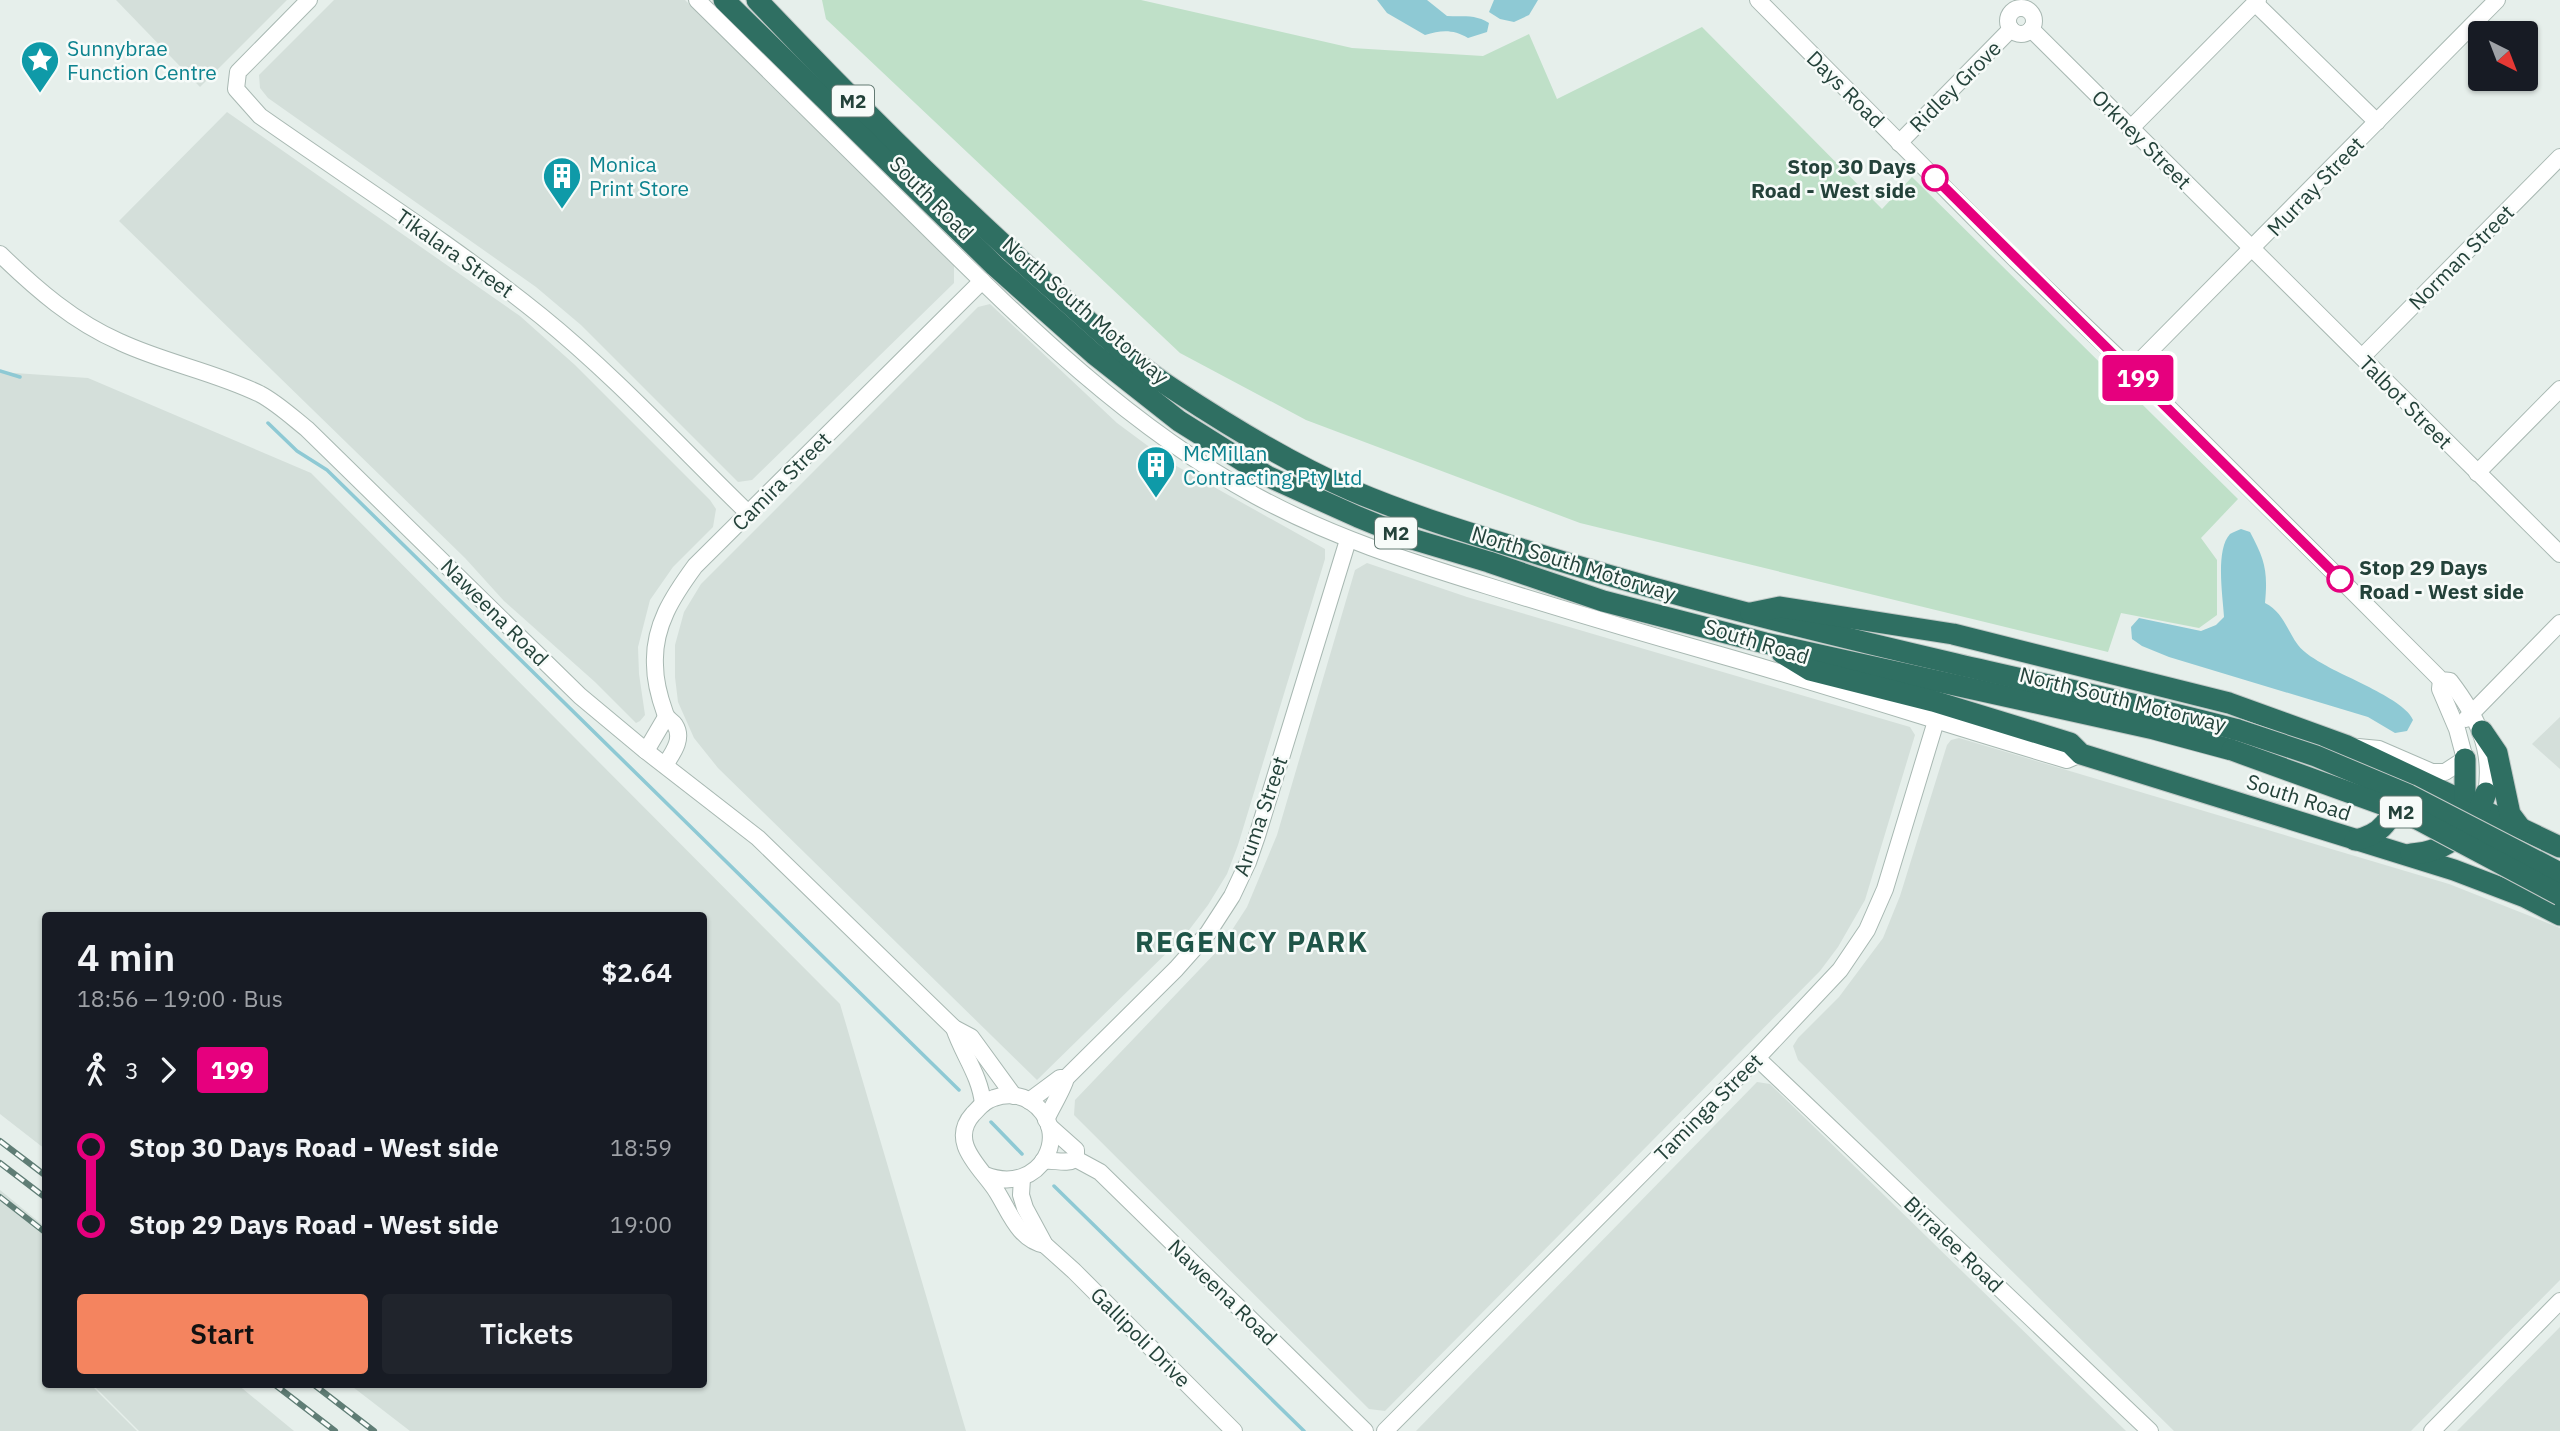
<!DOCTYPE html>
<meta charset="utf-8">
<style>
:root{--surface:#171b24;--page:#20242c;--text:#f1f3f6;--muted:#9ea1a6;--accent:#f4845f}
body{margin:0;font-family:"IBM Plex Sans",sans-serif;background:var(--page);color:var(--text);height:100vh;display:flex;flex-direction:column;font-size:26px;white-space:nowrap}
*{box-sizing:border-box;margin:0}
p{font-size:23px;color:var(--muted)}
.icon{flex:none;width:38px;height:38px;fill:none;stroke:currentColor;stroke-width:2;stroke-linecap:round;stroke-linejoin:round}
.map{position:relative;flex:1;overflow:hidden}
.panel{position:absolute;left:42px;top:912px;width:665px;height:476px;display:flex;flex-direction:column;background:var(--surface);border-radius:7px;box-shadow:0 2px 5px #0004}
.panel>*{flex:none}
.badge{padding:0 14px;border-radius:5px;font-size:24px;line-height:46px}
.needle{width:46px;rotate:138deg}
.tools{position:absolute;left:2468px;top:21px;display:grid;gap:14px}
.tools a{display:grid;place-items:center;width:70px;height:70px;border-radius:7px;background:var(--surface);box-shadow:0 2px 5px #0004;font-size:35px}
.map>.badge{position:absolute;translate:-50% -50%;box-shadow:0 0 0 4px #fff}
.legs{display:flex;align-items:center;gap:10px;height:77px;padding:0 35px;font-size:23px}
.legs p{margin-inline-start:auto}
.summary{display:flex;align-items:center;justify-content:space-between;height:119px;padding:0 35px}
h1{font-size:38px;font-weight:600;line-height:52px}
.action{display:flex;gap:14px;margin-top:auto;padding:14px 35px}
.action a{flex:1;height:80px;border-radius:7px;background:var(--accent);color:#111;font-size:28px;font-weight:600;line-height:80px;text-align:center}
.action a+a{background:var(--page);color:var(--text)}
ul{padding:0 35px;list-style:none}
li{display:flex;align-items:center;gap:24px;height:77px;font-size:26px}
li i{display:grid;place-items:center;width:10px;height:100%;margin:0 9px;background:currentColor}
li i::after{content:'';width:18px;height:18px;margin:-9px;border:5px solid;border-radius:50%;background:var(--surface)}
li p{margin-inline-start:auto}
li:first-child i{background:linear-gradient(#0000 50%,currentColor 0)}
li:last-child i{background:linear-gradient(currentColor 50%,#0000 0)}
.map>svg:first-child{display:block}
.built{fill:#d4dfda}
.green{fill:#bfe0c8}
.water{fill:#8ec9d4}
.lines{fill:none;stroke-linecap:round;stroke-linejoin:round}
.stream{stroke:#8ec9d4;stroke-width:3.5}
.minor-casing{stroke:#a8b8b2;stroke-width:18}
.highway-casing{stroke:#c2cac8;stroke-width:23}
.minor{stroke:#fff;stroke-width:16}
.highway{stroke:#2f6f62;stroke-width:21}
.rail-casing{stroke:#5f7d75;stroke-width:6}
.rail{stroke:#f7fbf9;stroke-width:3.5;stroke-dasharray:10;stroke-linecap:butt}
.highway-bridge-casing{stroke:#c2cac8;stroke-width:23;stroke-linecap:butt}
.highway-bridge{stroke:#2f6f62;stroke-width:21}
.line-1-casing{stroke:#fff;stroke-width:16}
.line-1{stroke:#e6007e;stroke-width:10}
.stop-1-dot{fill:#fff;stroke:#e6007e;stroke-width:3.5}
.labels{text-anchor:middle;dominant-baseline:central;stroke-width:5;stroke-linejoin:round;paint-order:stroke}
.shield{fill:#f7fbf9;stroke:#637a73;stroke-width:2}
.shield-label{font-size:19px;font-weight:bold;fill:#24423a}
.culture-label{font-size:21px;fill:#0d838f;stroke:#f7fbf9;text-anchor:start}
.street-label{font-size:21px;fill:#24423a;stroke:#f7fbf9}
.stop-label{font-size:21px;font-weight:bold;fill:#24423a;stroke:#f7fbf9;text-anchor:end}
.district-label{font-size:28px;font-weight:bold;letter-spacing:2px;fill:#1f5548;stroke:#f7fbf9}
</style>
<div class="map">
<svg width="2560" height="1431" viewBox="0 0 2560 1431">
<rect width="100%" height="100%" fill="#e6efeb"/>
<!-- built -->
<g class="built">
<path d="M116,0H287L200,87Z"/>
<path d="M334,0H685L954,263V283L752,480L738,482L581,325L536,287L268,98L260,88L259,75Z"/>
<path d="M227,112L520,316L575,365L710,500L716,509L713,527L673,567L650,600L638,647L639,674L645,715L640,721L636,723L595,682L504,601L465,558L119,221Z"/>
<path d="M990,304L1117,423L1171,463L1325,549V559L1238,845L1227,874L1208,905L1186,934L1037,1080L718,768L694,738L678,702L675,677V645L684,612L701,584L978,307Z"/>
<path d="M0,372L88,378L311,473L840,1004L966,1431H410L349,1384H704V915H46L45,1149L0,1114Z"/>
<path d="M1367,563L1467,597L1910,727L1915,735L1865,900L1838,947L1820,971L1385,1411L1369,1409L1074,1115L1075,1100L1221,947L1247,907L1277,835L1355,570Z"/>
<path d="M2560,717V769L2532,744Z"/>
<path d="M1959,738L2449,884L2560,928V1280L2411,1431H2174L1798,1060L1793,1046L1798,1038L1839,997L1883,938L1900,896L1947,745L1951,740Z"/>
<path d="M1757,1082L1770,1084L2126,1431H1416Z"/>
<path d="M0,1190L45,1227L46,1384H90L137,1431H0Z"/>
<path d="M2560,1327V1431H2457Z"/>
<path d="M92,1384H237L294,1431H139Z"/>
</g>
<!-- green -->
<path class="green" d="M822,0H1141L1352,48L1483,56L1529,34L1557,99L1702,27L1882,209L1912,177L2238,499L2201,538L2217,560V615L2199,628L2121,613L2108,652L1580,523L1306,420L1180,353L826,19Z"/>
<!-- water -->
<g class="water">
<path d="M1377,0H1427L1447,16C1463,17 1475,14 1489,23L1487,32L1468,38C1453,29 1441,30 1425,35L1387,13Z"/>
<path d="M1494,0H1538L1529,15L1514,22L1500,19L1489,12Z"/>
<path d="M2241,529L2250,532C2265,560 2268,571 2265,603C2283,612 2287,630 2298,645C2304,653 2316,660 2325,665C2343,676 2406,700 2413,720L2407,731L2395,733L2368,717L2169,657L2142,646L2132,639L2131,627L2139,618L2201,631L2216,625L2224,617C2223,597 2215,550 2230,534C2233,532 2237,531 2241,529Z"/>
</g>
<g class="lines">
<!-- stream -->
<g class="stream">
<path d="M0,371L20,377"/>
<path d="M268,423L297,451L327,470L959,1090"/>
<path d="M991,1122L1022,1154"/>
<path d="M1054,1186L1304,1431"/>
</g>
<!-- minor casing -->
<g class="minor-casing">
<g id="minor">
<path d="M309,0L238,72L236,89L260,116C354,182 452,244 541,316C615,376 680,447 748,513"/>
<path d="M697,0C773,76 850,151 926,226C1027,326 1130,427 1256,496C1332,537 1407,561 1488,586C1565,610 1642,633 1720,655C1836,688 1951,726 2067,760L2081,754"/>
<path d="M1758,0L2016,260L2131,370L2441,680L2450,681C2476,715 2494,749 2486,793"/>
<path d="M2255,3L2377,122"/>
<circle cx="2021" cy="21" r="13"/>
<path d="M2031,29L2560,554"/>
<path d="M2130,129L2258,0"/>
<path d="M1899,143L2011,29"/>
<path d="M0,254C36,289 74,322 120,342C165,363 215,372 260,394C277,403 292,417 307,429L580,696L646,751L758,838L954,1028L971,1037L1014,1096"/>
<path d="M2362,357L2560,157"/>
<path d="M2131,370L2497,0"/>
<path d="M2477,473L2560,389"/>
<path d="M2466,719L2560,623"/>
<path d="M2358,747L2379,749L2432,772H2445L2465,759L2457,729L2440,689L2441,680"/>
<path d="M646,751L666,717"/>
<path d="M665,765C672,754 684,739 675,725C672,720 667,720 665,713C660,699 655,680 655,665C653,626 673,596 695,566L982,281"/>
<path d="M954,1028C963,1055 980,1075 983,1104"/>
<path d="M1757,1058L2150,1431"/>
<path d="M1029,1101L1060,1078H1066"/>
<path d="M1046,1120C1050,1110 1066,1084 1066,1078L1176,969L1208,933L1232,896L1248,862L1257,836L1348,540"/>
<path d="M1049,1126L1076,1150V1159"/>
<path d="M1076,1159L1100,1172L1365,1431"/>
<path d="M1043,1161C1055,1159 1065,1165 1076,1159"/>
<path d="M985,1175C1041,1197 1075,1131 1030,1101C1019,1094 1005,1094 994,1098C984,1101 980,1107 973,1114C947,1143 983,1169 997,1192C1010,1213 1019,1240 1045,1245"/>
<path d="M1022,1178L1021,1195L1025,1208L1045,1245L1074,1271L1234,1431"/>
<path d="M1385,1431L1757,1058L1840,970L1867,930L1885,889L1936,721"/>
<path d="M2432,1431L2560,1301"/>
</g>
</g>
<!-- highway casing -->
<g class="highway-casing">
<g id="highway">
<path d="M724,0L995,266L1094,354L1179,421L1267,476L1358,517L1412,539L1489,562L1603,601L1765,643L2154,729L2232,750"/>
<path d="M757,0C851,99 947,195 1049,286C1089,321 1128,360 1173,389C1229,426 1289,463 1351,490C1414,517 1479,536 1544,556C1680,598 1818,632 1956,664C2050,686 2144,705 2238,730"/>
<path d="M1751,613L1780,607L1953,634L2229,703L2345,745L2560,847"/>
<path d="M1782,653L1810,670L1933,701L2070,743L2081,754L2454,870L2525,897L2560,915"/>
<path d="M2482,731L2497,753L2510,814L2519,826"/>
<path d="M2465,759V814"/>
<path d="M2355,840C2381,835 2395,819 2395,792"/>
<path d="M2411,854C2449,852 2474,828 2486,793"/>
</g>
</g>
<!-- minor -->
<use href="#minor" class="minor"/>
<!-- highway -->
<use href="#highway" class="highway"/>
<!-- rail casing -->
<g class="rail-casing">
<g id="rail">
<path d="M0,1141L46,1176"/>
<path d="M0,1163L46,1198"/>
<path d="M0,1197L46,1233"/>
<path d="M274,1384L335,1431"/>
<path d="M313,1384L374,1431"/>
</g>
</g>
<!-- rail -->
<use href="#rail" class="rail"/>
<!-- highway-bridge casing -->
<g class="highway-bridge-casing">
<g id="highway-bridge">
<path d="M2238,730L2316,756L2409,795L2560,873"/>
<path d="M2232,750L2406,813L2560,895"/>
</g>
</g>
<!-- highway-bridge -->
<use href="#highway-bridge" class="highway-bridge"/>
</g>
<g class="lines">
<!-- line-1 casing -->
<g class="line-1-casing">
<path id="line-1" d="M1935,178L2340,579"/>
</g>
<!-- line-1 -->
<use href="#line-1" class="line-1"/>
</g>
<!-- icons -->
<defs>
<g id="sight-pin" transform="scale(2.0125)"><path d="M0 17L-7.5 6A9.5 9.5 0 1 1 7.5 6Z" fill="#0f9aa8" stroke="#f7fbf9"/><path d="M0-6L1.8-2.2L6-1.7L2.9 1.2L3.7 5.4L0 3.3L-3.7 5.4L-2.9 1.2L-6-1.7L-1.8-2.2Z" fill="#fff"/></g>
<g id="building-pin" transform="scale(2.0125)"><path d="M0 17L-7.5 6A9.5 9.5 0 1 1 7.5 6Z" fill="#0f9aa8" stroke="#f7fbf9"/><path d="M-4-6H4V6H1V3H-1V6H-4ZM-2.5-4.3h1.7v1.8h-1.7ZM.8-4.3h1.7v1.8H.8ZM-2.5-1h1.7V.8h-1.7ZM.8-1h1.7V.8H.8Z" fill="#fff"/></g>
</defs>
<g fill-rule="evenodd">
<use href="#sight-pin" x="40" y="60"/>
<use href="#building-pin" x="562" y="176"/>
<use href="#building-pin" x="1156" y="465"/>
</g>
<!-- markers -->
<g class="stop-1-dot">
<circle cx="1935" cy="178" r="12"/>
<circle cx="2340" cy="579" r="12"/>
</g>
<g class="labels">
<!-- shield labels -->
<g class="shield">
<rect x="832" y="85.5" width="42" height="31" rx="5"/>
<rect x="1375" y="517.5" width="42" height="31" rx="5"/>
<rect x="2380" y="796.5" width="42" height="31" rx="5"/>
</g>
<g class="shield-label">
<text x="853" y="101">M2</text>
<text x="1396" y="533">M2</text>
<text x="2401" y="812">M2</text>
</g>
<!-- culture labels -->
<g class="culture-label">
<text x="67" y="48">Sunnybrae<tspan x="67" dy="24">Function Centre</tspan></text>
<text x="589" y="164">Monica<tspan x="589" dy="24">Print Store</tspan></text>
<text x="1183" y="453">McMillan<tspan x="1183" dy="24">Contracting Pty Ltd</tspan></text>
</g>
<!-- street labels -->
<g class="street-label">
<text transform="translate(1955 86) rotate(-45)">Ridley Grove</text>
<text transform="translate(1846 89) rotate(45)">Days Road</text>
<text transform="translate(2142 139) rotate(45)">Orkney Street</text>
<text transform="translate(2315 186) rotate(-46)">Murray Street</text>
<text transform="translate(932 198) rotate(45)">South Road</text>
<text transform="translate(455 253) rotate(35)">Tikalara Street</text>
<text transform="translate(2461 257) rotate(-45)">Norman Street</text>
<text transform="translate(1086 310) rotate(41)">North South Motorway</text>
<text transform="translate(2406 402) rotate(45)">Talbot Street</text>
<text transform="translate(781 481) rotate(-45)">Camira Street</text>
<text transform="translate(1574 563) rotate(17)">North South Motorway</text>
<text transform="translate(495 612) rotate(45)">Naweena Road</text>
<text transform="translate(1757 641) rotate(17)">South Road</text>
<text transform="translate(2123 699) rotate(14)">North South Motorway</text>
<text transform="translate(2299 797) rotate(18)">South Road</text>
<text transform="translate(1260 816) rotate(-71)">Aruma Street</text>
<text transform="translate(1708 1107) rotate(-45)">Taminga Street</text>
<text transform="translate(1954 1244) rotate(44)">Birralee Road</text>
<text transform="translate(1223 1292) rotate(44)">Naweena Road</text>
<text transform="translate(1141 1337) rotate(45)">Gallipoli Drive</text>
</g>
<!-- stop labels -->
<g class="stop-label">
<text x="1916" y="166">Stop 30 Days<tspan x="1916" dy="24">Road - West side</tspan></text>
<text x="2359" y="567" text-anchor="start">Stop 29 Days<tspan x="2359" dy="24">Road - West side</tspan></text>
</g>
<!-- district labels -->
<g class="district-label">
<text x="1252" y="941">REGENCY PARK</text>
</g>
</g>
</svg>
<div class="tools">
<a><svg class="needle" viewBox="-14 -14 28 28"><path d="M0-13l5 13h-10z" fill="#e53935"/><path d="M0 13l5-13h-10z" fill="#9ea1a6"/></svg></a>
</div>
<b class="badge" style="left:2138px;top:378px;background:#e6007e;color:#fff">199</b>
<section class="panel">
<div class="summary"><div><h1>4 min</h1><p>18:56 – 19:00 · Bus</p></div><b>$2.64</b></div>
<div class="legs"><svg class="icon" aria-label="walk" viewBox="0 0 24 24"><circle cx="13" cy="4" r="2"/><path d="M13 8l-2 6 4 7M11 14l-3 7M7 12l3-4h3l4 4"/></svg>3<svg class="icon" aria-label="forward" viewBox="0 0 24 24"><path d="M9 5l7 7-7 7"/></svg><b class="badge" style="background:#e6007e;color:#fff">199</b></div>
<ul>
<li><i style="color:#e6007e"></i><b>Stop 30 Days Road - West side</b><p>18:59</p></li>
<li><i style="color:#e6007e"></i><b>Stop 29 Days Road - West side</b><p>19:00</p></li>
</ul>
<div class="action"><a>Start</a><a>Tickets</a></div>
</section>
</div>
